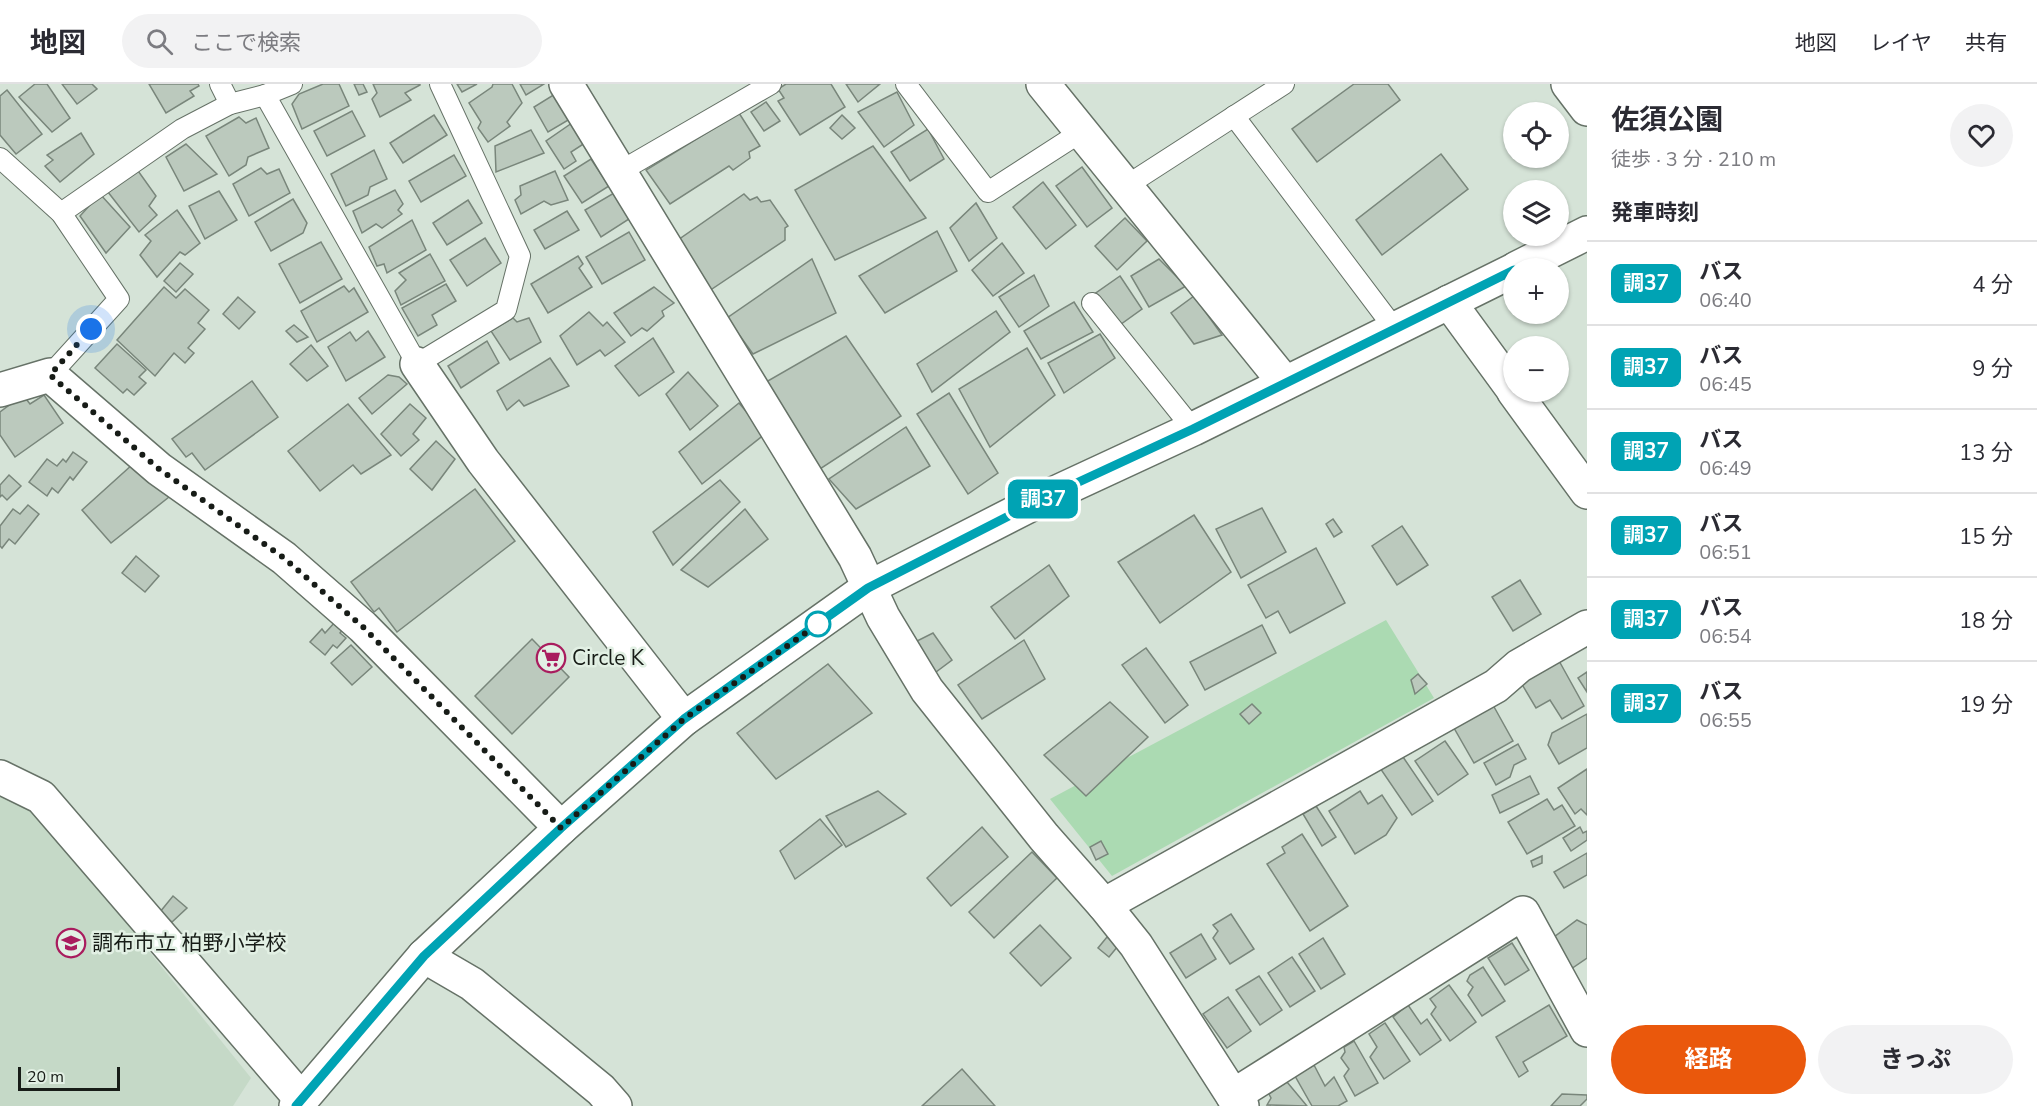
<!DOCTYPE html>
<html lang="ja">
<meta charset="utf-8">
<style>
:root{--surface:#fff;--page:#f2f2f3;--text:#2b2b33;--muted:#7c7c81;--line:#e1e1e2;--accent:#ea580c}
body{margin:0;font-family:"Nunito Sans","Noto Sans JP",sans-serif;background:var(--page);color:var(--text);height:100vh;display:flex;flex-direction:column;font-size:22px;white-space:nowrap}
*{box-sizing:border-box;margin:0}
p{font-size:20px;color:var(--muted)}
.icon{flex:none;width:33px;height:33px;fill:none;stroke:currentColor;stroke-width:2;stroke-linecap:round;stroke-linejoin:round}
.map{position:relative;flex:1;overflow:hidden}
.panel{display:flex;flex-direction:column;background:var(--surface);width:450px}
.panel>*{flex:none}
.badge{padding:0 12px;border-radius:9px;font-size:21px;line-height:39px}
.buttons{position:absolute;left:1503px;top:18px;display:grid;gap:12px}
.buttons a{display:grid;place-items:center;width:66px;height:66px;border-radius:50%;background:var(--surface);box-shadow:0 2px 4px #0004;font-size:30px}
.scale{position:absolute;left:18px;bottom:15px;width:102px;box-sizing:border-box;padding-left:6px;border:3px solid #171c17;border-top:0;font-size:16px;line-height:21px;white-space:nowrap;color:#171c17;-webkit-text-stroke:4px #e2f0e4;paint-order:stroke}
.you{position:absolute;width:30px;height:30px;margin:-15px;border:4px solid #fff;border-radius:50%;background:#1a73e8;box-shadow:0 0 0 9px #1a73e833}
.map>.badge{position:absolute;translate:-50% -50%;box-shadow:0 0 0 3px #fff}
h2{padding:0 24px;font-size:22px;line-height:54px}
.round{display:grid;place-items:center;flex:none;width:63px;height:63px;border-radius:32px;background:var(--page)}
.summary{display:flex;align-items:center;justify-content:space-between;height:102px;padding:0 24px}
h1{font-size:28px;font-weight:700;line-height:45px}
.action{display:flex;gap:12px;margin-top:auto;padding:12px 24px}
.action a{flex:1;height:69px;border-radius:36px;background:var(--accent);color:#fff;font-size:24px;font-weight:700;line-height:69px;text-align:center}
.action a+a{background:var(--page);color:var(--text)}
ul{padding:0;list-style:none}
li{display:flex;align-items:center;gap:18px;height:84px;padding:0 24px;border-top:2px solid var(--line)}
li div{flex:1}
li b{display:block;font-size:22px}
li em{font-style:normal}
li .badge{min-width:66px;font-weight:700;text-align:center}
header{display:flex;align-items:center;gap:36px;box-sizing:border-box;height:84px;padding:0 30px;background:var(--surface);border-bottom:2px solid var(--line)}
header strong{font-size:28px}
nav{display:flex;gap:33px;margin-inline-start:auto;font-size:21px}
.search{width:420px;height:54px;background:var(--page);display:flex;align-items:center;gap:15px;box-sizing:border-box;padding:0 21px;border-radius:33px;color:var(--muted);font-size:22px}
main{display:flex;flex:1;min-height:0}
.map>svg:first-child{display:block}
.built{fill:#c5d9c7}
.green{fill:#abdab2}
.building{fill:#bbc9bd;stroke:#79867b;stroke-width:1.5}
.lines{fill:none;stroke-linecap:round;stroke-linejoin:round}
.lane-casing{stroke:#667267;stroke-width:22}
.street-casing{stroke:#667267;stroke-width:36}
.secondary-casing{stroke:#667267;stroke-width:36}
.lane{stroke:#fff;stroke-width:20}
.street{stroke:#fff;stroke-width:33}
.secondary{stroke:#fff;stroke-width:33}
.line-casing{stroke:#fff;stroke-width:14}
.line{stroke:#00a3b4;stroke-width:9}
.walk{stroke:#171c17;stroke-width:6;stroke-dasharray:0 10.8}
.stop-dot{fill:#fff;stroke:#00a3b4;stroke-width:3}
.labels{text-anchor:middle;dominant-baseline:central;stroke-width:5;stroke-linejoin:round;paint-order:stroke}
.poi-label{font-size:21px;fill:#171c17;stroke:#e2f0e4;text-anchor:start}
</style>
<header>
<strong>地図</strong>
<div class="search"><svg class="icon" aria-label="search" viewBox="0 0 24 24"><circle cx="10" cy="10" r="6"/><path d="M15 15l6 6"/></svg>ここで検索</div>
<nav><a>地図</a><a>レイヤ</a><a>共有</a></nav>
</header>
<main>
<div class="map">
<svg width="1587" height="1022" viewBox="0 0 1587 1022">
<rect width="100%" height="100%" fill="#d5e3d7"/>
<!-- built -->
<path class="built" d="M0,709L33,723L251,994L233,1022H0Z"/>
<!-- green -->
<path class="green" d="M1386,536L1434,614L1112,792L1050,715Z"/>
<!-- building -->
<g class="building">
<path d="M35,0H47L70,34L52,48L19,13Z"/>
<path d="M62,0H92L97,5L77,20Z"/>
<path d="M149,0H198L199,2L190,7L194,12L166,29Z"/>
<path d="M323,0H339L349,22L302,45L292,20L299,10Z"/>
<path d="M354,0H363L367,8L359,11Z"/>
<path d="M373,0H420V1L405,9L411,16L380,33L372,15L377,9Z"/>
<path d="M457,0H477L462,8Z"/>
<path d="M493,0H512L522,19L507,38L510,42L488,58L478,44L481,38L469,19L492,3Z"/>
<path d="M520,0H544L526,11Z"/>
<path d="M786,0H831L845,23L800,51L778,17L784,14L778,5Z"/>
<path d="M846,0H880L858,18Z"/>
<path d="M1354,0H1388L1400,16L1317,78L1292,45Z"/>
<path d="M7,6L42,50L16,70L0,51V12Z"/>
<path d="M897,8L914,41L884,63L858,28Z"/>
<path d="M555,10L570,35L548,48L534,23Z"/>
<path d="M766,18L780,37L764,47L751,28Z"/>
<path d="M352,27L365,52L327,72L314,47Z"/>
<path d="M739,29L760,62L749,68L750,74L733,86L729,82L670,120L646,86Z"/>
<path d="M434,31L447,51L403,79L390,59Z"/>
<path d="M842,31L855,44L842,55L830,44Z"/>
<path d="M239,33L246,39L256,34L269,64L248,73L246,81L229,92L206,52Z"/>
<path d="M572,39L585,59L571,68L576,77L564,85L546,57Z"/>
<path d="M928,45L944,75L910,97L891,68Z"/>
<path d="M531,46L544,69L496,88L495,62Z"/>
<path d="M81,49L94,70L60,98L45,82L53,76L47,71Z"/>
<path d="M186,60L217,90L184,107L166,73Z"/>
<path d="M873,62L926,134L835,176L795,106Z"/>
<path d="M374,66L387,95L370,103L368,111L346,122L331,90Z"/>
<path d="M1441,70L1468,105L1382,171L1356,136Z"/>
<path d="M454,71L466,92L421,118L409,97Z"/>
<path d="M591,75L609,102L582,119L564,92Z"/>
<path d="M1082,83L1112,124L1087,143L1056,102Z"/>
<path d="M136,84L156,112L149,122L157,131L139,148L108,108Z"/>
<path d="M261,84L267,90L279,85L290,109L249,132L233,100Z"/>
<path d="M555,87L568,116L551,121L544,117L521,130L515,116L521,111L520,102Z"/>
<path d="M1043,98L1076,141L1046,165L1013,123Z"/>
<path d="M395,106L403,120L398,126L402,130L382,144L376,140L362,149L353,127Z"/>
<path d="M219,107L237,136L205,155L189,122Z"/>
<path d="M614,109L629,135L601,153L585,126Z"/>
<path d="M100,110L130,143L106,169L80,132Z"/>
<path d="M744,110L750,116L757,113L761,118L770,116L788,142L785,144V156L709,207L678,156Z"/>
<path d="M293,115L307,139L303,149L271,167L255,138Z"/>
<path d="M468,116L482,139L447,161L433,139Z"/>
<path d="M976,119L997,154L969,177L950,144Z"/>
<path d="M177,126L200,159L185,171L180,168L157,193L140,171L151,157L145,151Z"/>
<path d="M567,127L579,146L545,165L534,146Z"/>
<path d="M1125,134L1147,157L1117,186L1095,162Z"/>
<path d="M412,136L426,166L387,189L384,180L377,182L369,163Z"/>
<path d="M937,147L957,187L885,229L859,192Z"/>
<path d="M629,148L645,176L602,200L586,173Z"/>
<path d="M485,154L501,179L467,202L450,176Z"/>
<path d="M321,158L342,195L300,219L279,180Z"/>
<path d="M1002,159L1024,189L993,212L972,186Z"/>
<path d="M430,170L445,197L401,221L395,207L406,196L399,189Z"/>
<path d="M578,172L583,180L579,184L592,203L548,229L531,200Z"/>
<path d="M812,175L836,229L753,270L727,234Z"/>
<path d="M1159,175L1186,202L1149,223L1131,192Z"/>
<path d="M180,179L193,190L176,208L164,197Z"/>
<path d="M1034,191L1049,222L1019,243L999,213Z"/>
<path d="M1120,192L1142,225L1117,243L1093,211Z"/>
<path d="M446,200L456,217L432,231L437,241L418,252L402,224Z"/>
<path d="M344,202L349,208L354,204L368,228L317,258L301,227Z"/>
<path d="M164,203L176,214L185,205L209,226L198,239L205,245L188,264L194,269L185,279L174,269L155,292L117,256Z"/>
<path d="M654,203L674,219L662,227L664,232L647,247L642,244L631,252L614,229Z"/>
<path d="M1194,212L1222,251L1194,260L1171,229Z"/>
<path d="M238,213L255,228L239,245L223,230Z"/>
<path d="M1074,218L1093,248L1041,275L1024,247Z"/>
<path d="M996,227L1010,248L932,308L917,280Z"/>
<path d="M589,228L603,242L607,238L625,258L605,272L600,266L577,281L560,252Z"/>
<path d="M513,234L517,238L529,234L541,258L510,276L491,247Z"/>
<path d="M294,241L308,253L297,258L286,247Z"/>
<path d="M368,247L385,273L346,297L328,263L350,248L356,257Z"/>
<path d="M1100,250L1115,274L1064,309L1048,279Z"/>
<path d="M846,252L901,332L820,385L766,298Z"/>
<path d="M653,254L674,288L639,312L615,282Z"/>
<path d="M487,257L499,279L461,304L448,282Z"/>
<path d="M117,260L146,286L139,293L146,299L134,311L127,305L123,309L95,284Z"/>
<path d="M311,261L328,282L307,297L290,280Z"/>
<path d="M1027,264L1055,311L990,363L959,305Z"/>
<path d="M550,274L569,302L524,322L519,316L507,326L497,307Z"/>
<path d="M688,288L718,322L690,346L666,310Z"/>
<path d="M388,291L399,293L407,300L372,330L359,314Z"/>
<path d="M252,297L278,333L205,386L192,369L186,373L172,355Z"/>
<path d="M949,309L998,389L968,410L917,330Z"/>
<path d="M23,311L30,320L44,311L63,339L15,373L0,351V328Z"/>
<path d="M739,319L765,350L702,400L679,368Z"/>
<path d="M348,320L391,371L361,390L353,381L320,407L288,367Z"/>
<path d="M410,320L426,334L413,350L419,356L401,372L381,350Z"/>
<path d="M906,343L930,382L856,425L829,395Z"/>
<path d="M436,357L455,375L432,406L410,385Z"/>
<path d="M73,368L87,378L73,396L70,393L58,409L52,404L47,412L29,398L47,375L57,382L63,375L66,378Z"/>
<path d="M133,380L169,413L111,459L82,426Z"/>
<path d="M9,391L21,402L7,416L2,411L0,413V401Z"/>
<path d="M720,396L740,418L673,481L653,448Z"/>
<path d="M475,405L515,457L397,548L379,524L374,528L351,498Z"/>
<path d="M28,421L39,430L15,460L9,455L2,464L0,462V442L13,425L20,430Z"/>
<path d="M1262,424L1286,468L1241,494L1216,445Z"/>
<path d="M745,425L768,455L708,503L681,486Z"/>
<path d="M1194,431L1231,488L1160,539L1118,478Z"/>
<path d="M1333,435L1342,448L1334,453L1326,440Z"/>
<path d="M1402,442L1428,481L1397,501L1372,462Z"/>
<path d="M1316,464L1345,519L1290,549L1278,527L1266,534L1248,501Z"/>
<path d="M136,472L159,492L145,508L122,489Z"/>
<path d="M1049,481L1069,512L1015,555L991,523Z"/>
<path d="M1520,496L1541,530L1513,547L1492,513Z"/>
<path d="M336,537L344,544L340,549L346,554L337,564L333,561L325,571L310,558L322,545L325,549Z"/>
<path d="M1262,541L1276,569L1205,606L1190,578Z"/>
<path d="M933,549L952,576L932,591L909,561Z"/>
<path d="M532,555L569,593L512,650L475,612Z"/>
<path d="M1024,556L1045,595L982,635L958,601Z"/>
<path d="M351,561L372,583L352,601L331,579Z"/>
<path d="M1146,564L1188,621L1165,639L1122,581Z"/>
<path d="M1558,575L1584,622L1562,635L1550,616L1536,624L1520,597Z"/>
<path d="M828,580L872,629L776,695L737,649Z"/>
<path d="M1587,588V608L1578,594Z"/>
<path d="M1418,590L1427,600L1415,610L1411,596Z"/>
<path d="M1110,618L1148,653L1086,712L1044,671Z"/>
<path d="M1252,620L1261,629L1249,640L1240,630Z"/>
<path d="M1493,621L1513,657L1474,679L1454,644Z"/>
<path d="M1587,630V664L1559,680L1548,661L1552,649Z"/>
<path d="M1445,657L1468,690L1438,711L1415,677Z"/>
<path d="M1518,660L1526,675L1514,681L1510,693L1496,701L1484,679Z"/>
<path d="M1401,670L1433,717L1412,731L1380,684Z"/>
<path d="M1587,685V731L1581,725L1575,730L1558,704Z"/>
<path d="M1530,692L1539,710L1500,729L1492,711Z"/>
<path d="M878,707L906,730L846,763L826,732Z"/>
<path d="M1360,707L1368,720L1382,711L1397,734L1386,751L1355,770L1329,727Z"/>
<path d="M1547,715L1554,726L1562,721L1575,742L1527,770L1508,738Z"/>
<path d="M1316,722L1336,753L1322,762L1303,730Z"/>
<path d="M820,735L842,761L795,795L780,767Z"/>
<path d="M982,743L1008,773L951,822L927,794Z"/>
<path d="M1580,743L1583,749L1587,747V756L1571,767L1563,754Z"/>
<path d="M1302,750L1348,822L1310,847L1267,780L1285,769L1282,763Z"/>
<path d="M1101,757L1108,770L1096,776L1090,763Z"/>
<path d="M1032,768L1057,794L994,854L969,828Z"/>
<path d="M1587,769V791L1564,804L1554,788Z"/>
<path d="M1542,772V779L1533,783L1531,777Z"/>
<path d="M173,812L187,824L172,838L160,828Z"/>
<path d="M1231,830L1254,865L1230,880L1213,854L1218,847L1213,841Z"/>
<path d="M1577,836L1587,841V874L1571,885L1550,856Z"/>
<path d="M1040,841L1071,874L1041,902L1010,869Z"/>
<path d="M1201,850L1216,875L1186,894L1170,869Z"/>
<path d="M1107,853L1118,862L1109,873L1098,864Z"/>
<path d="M1323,854L1345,890L1321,905L1299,870Z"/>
<path d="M1512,859L1529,886L1505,901L1488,874Z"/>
<path d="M1292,873L1315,907L1290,923L1268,889Z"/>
<path d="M1483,883L1505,917L1482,932L1468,911L1473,903L1467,897L1470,891Z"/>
<path d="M1259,892L1282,926L1260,941L1236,906Z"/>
<path d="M1449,901L1476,938L1450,957L1431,930L1436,923L1430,915Z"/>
<path d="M1228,913L1251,947L1227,964L1203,930Z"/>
<path d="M1408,921L1421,940L1427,935L1441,956L1420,971L1393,933Z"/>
<path d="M1549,921L1567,952L1523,978L1528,987L1519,993L1496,953Z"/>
<path d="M1385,939L1410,977L1384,995L1370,973L1377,963L1369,950Z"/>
<path d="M1354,957L1378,999L1355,1012L1344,992L1349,985L1341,974L1345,968L1344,963Z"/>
<path d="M1314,981L1325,1002L1334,993L1347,1017L1338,1022H1312L1295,992Z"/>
<path d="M962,985L995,1022H922Z"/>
<path d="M1287,998L1307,1022L1267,1021L1271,1014L1269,1010Z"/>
<path d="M1562,1010L1587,1011V1015L1580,1022H1551Z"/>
</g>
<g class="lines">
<!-- lane casing -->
<g class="lane-casing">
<g id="lane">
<path d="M220,0L230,20"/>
<path d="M906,0L988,108L1081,48"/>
<path d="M265,11L417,280L506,226L520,172L440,0"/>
<path d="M1234,32L1394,244"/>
<path d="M0,74L61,129L119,215L50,291"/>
<path d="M619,88L771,0"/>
<path d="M1126,102L1284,0"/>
<path d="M61,129L182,45L230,20L265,11L292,0"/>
<path d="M1092,219L1193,345"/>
</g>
</g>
<!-- street casing -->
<g class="street-casing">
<g id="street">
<path d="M566,0L855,473L883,533L927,606L1044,753L1104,821L1136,861L1233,1012L1242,1022"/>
<path d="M1043,0L1285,299"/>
<path d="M1568,0L1587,25"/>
<path d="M1449,218L1514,307"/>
<path d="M417,280L483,377L684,635"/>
<path d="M0,306L50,291L159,385L284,474L363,543L561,744"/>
<path d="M1514,308L1587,408"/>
<path d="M0,693L41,713L301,1015"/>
<path d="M1104,821L1496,602L1519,582L1587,543"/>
<path d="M424,872L472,900L601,1006L615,1022"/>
<path d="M1233,1012L1523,829L1587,946"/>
</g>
</g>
<!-- secondary casing -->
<g class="secondary-casing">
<g id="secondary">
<path d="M1517,184L1587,149"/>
<path d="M296,1022L424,872L561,744L684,635L868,504L1042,415L1193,345L1514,186"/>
</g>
</g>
<!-- lane -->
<use href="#lane" class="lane"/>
<!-- street -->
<use href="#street" class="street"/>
<!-- secondary -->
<use href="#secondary" class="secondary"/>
</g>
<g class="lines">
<!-- line casing -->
<g class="line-casing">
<path id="line" d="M296,1022L424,872L561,744L684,635L868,504L1042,415L1193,345L1514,186"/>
</g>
<!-- line -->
<use href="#line" class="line"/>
<!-- walk -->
<path class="walk" d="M91,245L50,291L159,385L284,474L363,543L561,744L684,635L818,540"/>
</g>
<!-- icons -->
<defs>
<g id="supermarket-ring" transform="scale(1.5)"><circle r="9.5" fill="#e2f0e4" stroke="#a91c5e" stroke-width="1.5"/><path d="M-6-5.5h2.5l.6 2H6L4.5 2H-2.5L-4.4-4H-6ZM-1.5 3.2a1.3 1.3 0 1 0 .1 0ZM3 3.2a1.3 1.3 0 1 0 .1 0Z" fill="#a91c5e"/></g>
<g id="school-ring" transform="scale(1.5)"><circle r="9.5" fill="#e2f0e4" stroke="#a91c5e" stroke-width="1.5"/><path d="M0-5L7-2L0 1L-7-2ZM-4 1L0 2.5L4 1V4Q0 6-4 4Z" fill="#a91c5e"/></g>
</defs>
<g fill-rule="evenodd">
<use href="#supermarket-ring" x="551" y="574"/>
<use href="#school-ring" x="71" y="859"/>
</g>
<!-- markers -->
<circle class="stop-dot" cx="818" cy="540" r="12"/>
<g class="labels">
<!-- poi labels -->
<g class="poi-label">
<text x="572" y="574">Circle K</text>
<text x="92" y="859">調布市立 柏野小学校</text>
</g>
</g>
</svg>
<div class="buttons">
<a><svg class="icon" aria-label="locate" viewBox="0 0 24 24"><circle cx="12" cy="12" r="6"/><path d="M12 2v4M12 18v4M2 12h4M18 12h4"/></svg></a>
<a><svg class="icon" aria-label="layers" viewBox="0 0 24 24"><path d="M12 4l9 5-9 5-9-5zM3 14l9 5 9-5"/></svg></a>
<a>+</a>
<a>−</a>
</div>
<div class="scale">20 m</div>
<div class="you" style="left:91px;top:245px"></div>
<b class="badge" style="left:1043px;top:415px;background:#00a3b4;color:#fff">調37</b>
</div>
<section class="panel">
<div class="summary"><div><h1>佐須公園</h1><p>徒歩 · 3 分 · 210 m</p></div><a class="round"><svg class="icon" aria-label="heart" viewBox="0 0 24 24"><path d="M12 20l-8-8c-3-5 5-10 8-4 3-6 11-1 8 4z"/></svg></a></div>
<h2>発車時刻</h2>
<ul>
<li><span class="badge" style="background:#00a3b4;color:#fff">調37</span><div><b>バス</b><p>06:40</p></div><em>4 分</em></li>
<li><span class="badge" style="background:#00a3b4;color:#fff">調37</span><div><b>バス</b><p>06:45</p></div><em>9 分</em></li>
<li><span class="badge" style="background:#00a3b4;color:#fff">調37</span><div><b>バス</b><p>06:49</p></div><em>13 分</em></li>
<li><span class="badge" style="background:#00a3b4;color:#fff">調37</span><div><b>バス</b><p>06:51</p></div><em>15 分</em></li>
<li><span class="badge" style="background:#00a3b4;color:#fff">調37</span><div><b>バス</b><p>06:54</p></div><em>18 分</em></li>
<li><span class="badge" style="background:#00a3b4;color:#fff">調37</span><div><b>バス</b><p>06:55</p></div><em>19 分</em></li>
</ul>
<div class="action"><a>経路</a><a>きっぷ</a></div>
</section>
</main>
